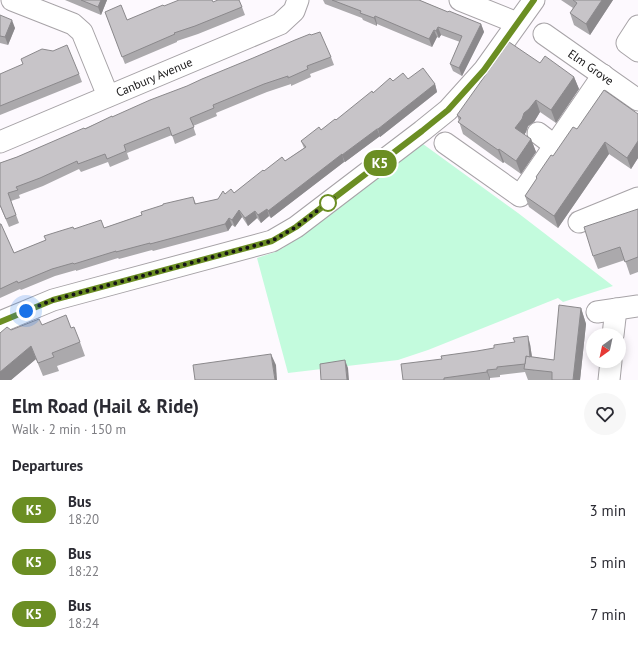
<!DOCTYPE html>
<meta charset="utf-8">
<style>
:root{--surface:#fff;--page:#f7f7f7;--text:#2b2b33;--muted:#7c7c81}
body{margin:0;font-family:"PT Sans",sans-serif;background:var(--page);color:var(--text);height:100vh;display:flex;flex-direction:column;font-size:15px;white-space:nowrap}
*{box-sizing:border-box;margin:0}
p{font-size:13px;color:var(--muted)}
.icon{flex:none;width:22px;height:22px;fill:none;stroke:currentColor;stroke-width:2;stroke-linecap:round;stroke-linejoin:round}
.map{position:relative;height:380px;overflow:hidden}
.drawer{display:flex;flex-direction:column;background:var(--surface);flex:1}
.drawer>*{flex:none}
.badge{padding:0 8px;border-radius:13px;font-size:14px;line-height:26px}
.needle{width:26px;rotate:213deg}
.buttons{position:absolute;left:586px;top:328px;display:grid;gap:8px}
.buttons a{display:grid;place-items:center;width:40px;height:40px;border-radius:50%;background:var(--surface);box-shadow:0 2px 10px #0003;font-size:20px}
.you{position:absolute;width:20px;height:20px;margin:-10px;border:3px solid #fff;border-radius:50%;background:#1a73e8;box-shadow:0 0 0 6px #1a73e833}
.map>.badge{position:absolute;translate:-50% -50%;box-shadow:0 0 0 2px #fff}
h2{padding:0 12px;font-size:15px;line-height:36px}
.round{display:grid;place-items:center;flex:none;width:42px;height:42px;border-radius:21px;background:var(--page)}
.overview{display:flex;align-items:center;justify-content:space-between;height:68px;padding:0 12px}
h1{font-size:19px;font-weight:600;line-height:30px}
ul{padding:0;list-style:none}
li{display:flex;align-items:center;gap:12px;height:52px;padding:0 12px}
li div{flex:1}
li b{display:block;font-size:15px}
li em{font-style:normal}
li .badge{min-width:44px;font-weight:700;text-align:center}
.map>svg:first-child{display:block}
.green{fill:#c3fbdd}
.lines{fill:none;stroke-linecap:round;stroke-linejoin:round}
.minor-casing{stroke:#a7a3a7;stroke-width:23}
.minor{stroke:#fff;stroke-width:21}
.wall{fill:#aba9ac}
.shaded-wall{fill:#8b898c}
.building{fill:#c7c4c8;stroke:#8b898c}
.line-casing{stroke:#fff;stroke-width:9}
.line{stroke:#6b8e23;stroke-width:6}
.walk{stroke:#161516;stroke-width:4;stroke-dasharray:0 7.2}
.stop-dot{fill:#fff;stroke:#6b8e23;stroke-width:2}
.labels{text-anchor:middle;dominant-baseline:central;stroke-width:3;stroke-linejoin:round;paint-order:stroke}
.street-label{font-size:12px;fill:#161516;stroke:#fff}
</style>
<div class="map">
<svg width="638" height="380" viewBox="0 0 638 380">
<rect width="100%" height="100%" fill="#fdf9fe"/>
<!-- green -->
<path class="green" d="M423,144L518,213L613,286L563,302L558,298L428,350L398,360L288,373L257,258L275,252L283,248Z"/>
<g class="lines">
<!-- minor casing -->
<g class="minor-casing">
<g id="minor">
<path d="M12,0L73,24L82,32L108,96"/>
<path d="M460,0L517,23"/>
<path d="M638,26L627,43L638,51"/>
<path d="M544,34L638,100"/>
<path d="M538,133L555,146"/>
<path d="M0,142L280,24L294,11L298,0"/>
<path d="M445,143L520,196L603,75"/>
<path d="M579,222L638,198"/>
<path d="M597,312L638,306"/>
<path d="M0,322L53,300L272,241L296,227L422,131L448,110L484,70L534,0"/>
<path d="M613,335L616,309"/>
<path d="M609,380L611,361"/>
</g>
</g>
<!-- minor -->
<use href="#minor" class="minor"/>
</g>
<!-- wall -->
<g class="wall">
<path d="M65,0H107L101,15Z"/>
<path d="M323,0H419L448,12L481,24L484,32L462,76L453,71L450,64L460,42L441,35L439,38L437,37L432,47L377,24V26L363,20L362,18L325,4Z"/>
<path d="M561,0H613L590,35L574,25L570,13L573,8Z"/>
<path d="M213,2L242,7L245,15L198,34L177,41V42L125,64L105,12L127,20L164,6Z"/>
<path d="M0,15L15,28L8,45L0,43Z"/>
<path d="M331,57L334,65L310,74L311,77L291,86V84L267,92L216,113L217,116L193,126L196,135L175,144L172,135L127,153L129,159L110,167L108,162L81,172L79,169L43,186L19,195L20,198L11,201L19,223L9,227L0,206V163L17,157L112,117Z"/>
<path d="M540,63L574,77L579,89L556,123L540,112L534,122L528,126L526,132L524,135L531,139L536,152L521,174L504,162L503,163L463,134L457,115Z"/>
<path d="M79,74L82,82L0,115V75Z"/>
<path d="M408,79L435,84L437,92L380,137V136L345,162H344L271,218L269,216L261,223L257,218L248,226L242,217L235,227L232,225L228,231L153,251L152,250L119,259L118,258L76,271V270L55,276L21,290L20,289L0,298V224L14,253L74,229L104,228L193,197L196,204L218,199L225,194L234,193L264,171L285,161L304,148L301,141L321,130L336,120L373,93L393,81Z"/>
<path d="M638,114V158L631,169L609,154L558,228L529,207L525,196L537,179L536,177L553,156L577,129Z"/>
<path d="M638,209V272L630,275L625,260L598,269L593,256Z"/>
<path d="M581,308L586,324L580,380H528L525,372L500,375V377L490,378V380H403L442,359L530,344L532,357L554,360Z"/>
<path d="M42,325L71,328L80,342L85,356L57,366L59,371L43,376L36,359L11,380H0L11,330Z"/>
</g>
<!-- shaded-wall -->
<g class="shaded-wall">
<path d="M101,0H107L101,15L98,7Z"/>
<path d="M602,0H613L590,35L586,24Z"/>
<path d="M375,16L377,24V26L374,18Z"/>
<path d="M12,20L15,28L8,45L5,37Z"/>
<path d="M481,24L484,32L462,76L459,68Z"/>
<path d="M438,27L441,35L439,38L436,31Z"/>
<path d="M434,30L437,37L432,47L429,39Z"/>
<path d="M574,77L579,89L556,123L551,110Z"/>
<path d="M435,84L437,92L380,137L378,129Z"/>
<path d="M536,100L540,112L534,122L528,126L526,132L520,141L515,128L524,113Z"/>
<path d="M377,129L380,136L345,162L342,155Z"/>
<path d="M531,139L536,152L521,174L516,161Z"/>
<path d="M638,141V158L631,169L627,158Z"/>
<path d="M605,142L609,154L558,228L554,216Z"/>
<path d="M499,149L504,162L503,163L498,150Z"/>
<path d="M342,154L344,162L271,218L268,211Z"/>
<path d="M267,209L269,216L261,223L258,215Z"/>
<path d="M239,210L242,217L235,227L232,220Z"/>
<path d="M255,211L257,218L248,226L245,218Z"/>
<path d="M229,218L232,225L228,231L225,224Z"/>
<path d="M581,308L586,324L580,380H573Z"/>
<path d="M528,336L530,344L534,371L531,363Z"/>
<path d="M31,346L36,359L11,380H0V372Z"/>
<path d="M271,354L276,365L277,380H275Z"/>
<path d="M345,360L348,368L349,380H347Z"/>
<path d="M487,370L490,378V380L487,372Z"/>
</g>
<!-- building -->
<g class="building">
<path d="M81,0H101L98,7Z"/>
<path d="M179,0H212L213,2L218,0H239L242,7L195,26L174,33L175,34L122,57L105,12L121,5L127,20L163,5L164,6Z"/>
<path d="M332,0H419L448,12L449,11L481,24L459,68L450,64L462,36L438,27L436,31L434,30L429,39L375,16L374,18L360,13L361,11Z"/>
<path d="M573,0H602L586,24L570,13L577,3Z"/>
<path d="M0,15L12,20L5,37L0,36Z"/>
<path d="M320,32L331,57L307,66L308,69L288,78V76L264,84L213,105L214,108L190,118L194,127L172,136L169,127L124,145L126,151L107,159L105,154L78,164L77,161L40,178L16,187L18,190L8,193L16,215L6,219L0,205V163L17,157L84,128L85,129L112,116V117L150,100L187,86L202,79L253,58L295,40L310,34L311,35Z"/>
<path d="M509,42L540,63L545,56L574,77L551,110L536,100L529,109L524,113L522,119L515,128L531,139L516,161L499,149L498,150L458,122L461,118L457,115Z"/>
<path d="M67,45L79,74L0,106V74L23,64L21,59L42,49L53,51Z"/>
<path d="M423,68L435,84L378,129H377L342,155V154L268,211L267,209L258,215L255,211L245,218L239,210L232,220L229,218L225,224L150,244V243L116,252V251L74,264L73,263L52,269L18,283L17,281L0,289V224H1L14,253L46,240L44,236L60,231L73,227L74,229L101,220L104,228L142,215L141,212L163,205V204L193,197L195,204L218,199L223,191L225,194L231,189L234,193L263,170L264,171L282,157L285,161L306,147L301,141L319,127L321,130L335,119L336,120L372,91L373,93L390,78L393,81L403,73L408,79Z"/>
<path d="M604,90L638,114V141L627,158L605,142L554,216L525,196L537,178L536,177L551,155L553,156L573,127L577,129Z"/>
<path d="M638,209V257L625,262L620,247L593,256L584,227Z"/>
<path d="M559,305L581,308L573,380H552V372L524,369L526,356L554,360Z"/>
<path d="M66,315L71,328L74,327L80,342L52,353L54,357L38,363L31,346L0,372V333L7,327L11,330L39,319L42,325Z"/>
<path d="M528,336L530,357L526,356L525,364L497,367V369L487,370V372L444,378V380H403L401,364L442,359L441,356L477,351L494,348V345L515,342L513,338Z"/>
<path d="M271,354L275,380H195L193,365Z"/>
<path d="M345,360L347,380H321L320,364Z"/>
</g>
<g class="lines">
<!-- line casing -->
<g class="line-casing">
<path id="line" d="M0,322L53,300L272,241L296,227L422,131L448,110L484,70L534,0"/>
</g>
<!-- line -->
<use href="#line" class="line"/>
<!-- walk -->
<path class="walk" d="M26,311L53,300L272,241L296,227L334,198L328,203"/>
</g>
<!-- markers -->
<circle class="stop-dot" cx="328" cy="203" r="8"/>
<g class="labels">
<!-- street labels -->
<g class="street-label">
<text transform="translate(591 67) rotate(35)">Elm Grove</text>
<text transform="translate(154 77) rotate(-23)">Canbury Avenue</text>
</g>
</g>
</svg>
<div class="buttons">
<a><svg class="needle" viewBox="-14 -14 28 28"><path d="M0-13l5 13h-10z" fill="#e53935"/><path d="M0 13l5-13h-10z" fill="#7c7c81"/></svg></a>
</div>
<div class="you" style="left:26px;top:311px"></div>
<b class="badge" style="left:380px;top:163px;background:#6b8e23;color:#fff">K5</b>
</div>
<section class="drawer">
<div class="overview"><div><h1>Elm Road (Hail &amp; Ride)</h1><p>Walk · 2 min · 150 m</p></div><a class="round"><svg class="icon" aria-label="heart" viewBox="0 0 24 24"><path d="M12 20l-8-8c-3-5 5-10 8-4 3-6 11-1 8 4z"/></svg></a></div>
<h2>Departures</h2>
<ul>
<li><span class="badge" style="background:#6b8e23;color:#fff">K5</span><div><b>Bus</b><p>18:20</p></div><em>3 min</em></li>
<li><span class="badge" style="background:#6b8e23;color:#fff">K5</span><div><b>Bus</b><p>18:22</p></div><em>5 min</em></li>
<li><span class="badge" style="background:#6b8e23;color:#fff">K5</span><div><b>Bus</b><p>18:24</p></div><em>7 min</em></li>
</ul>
</section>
